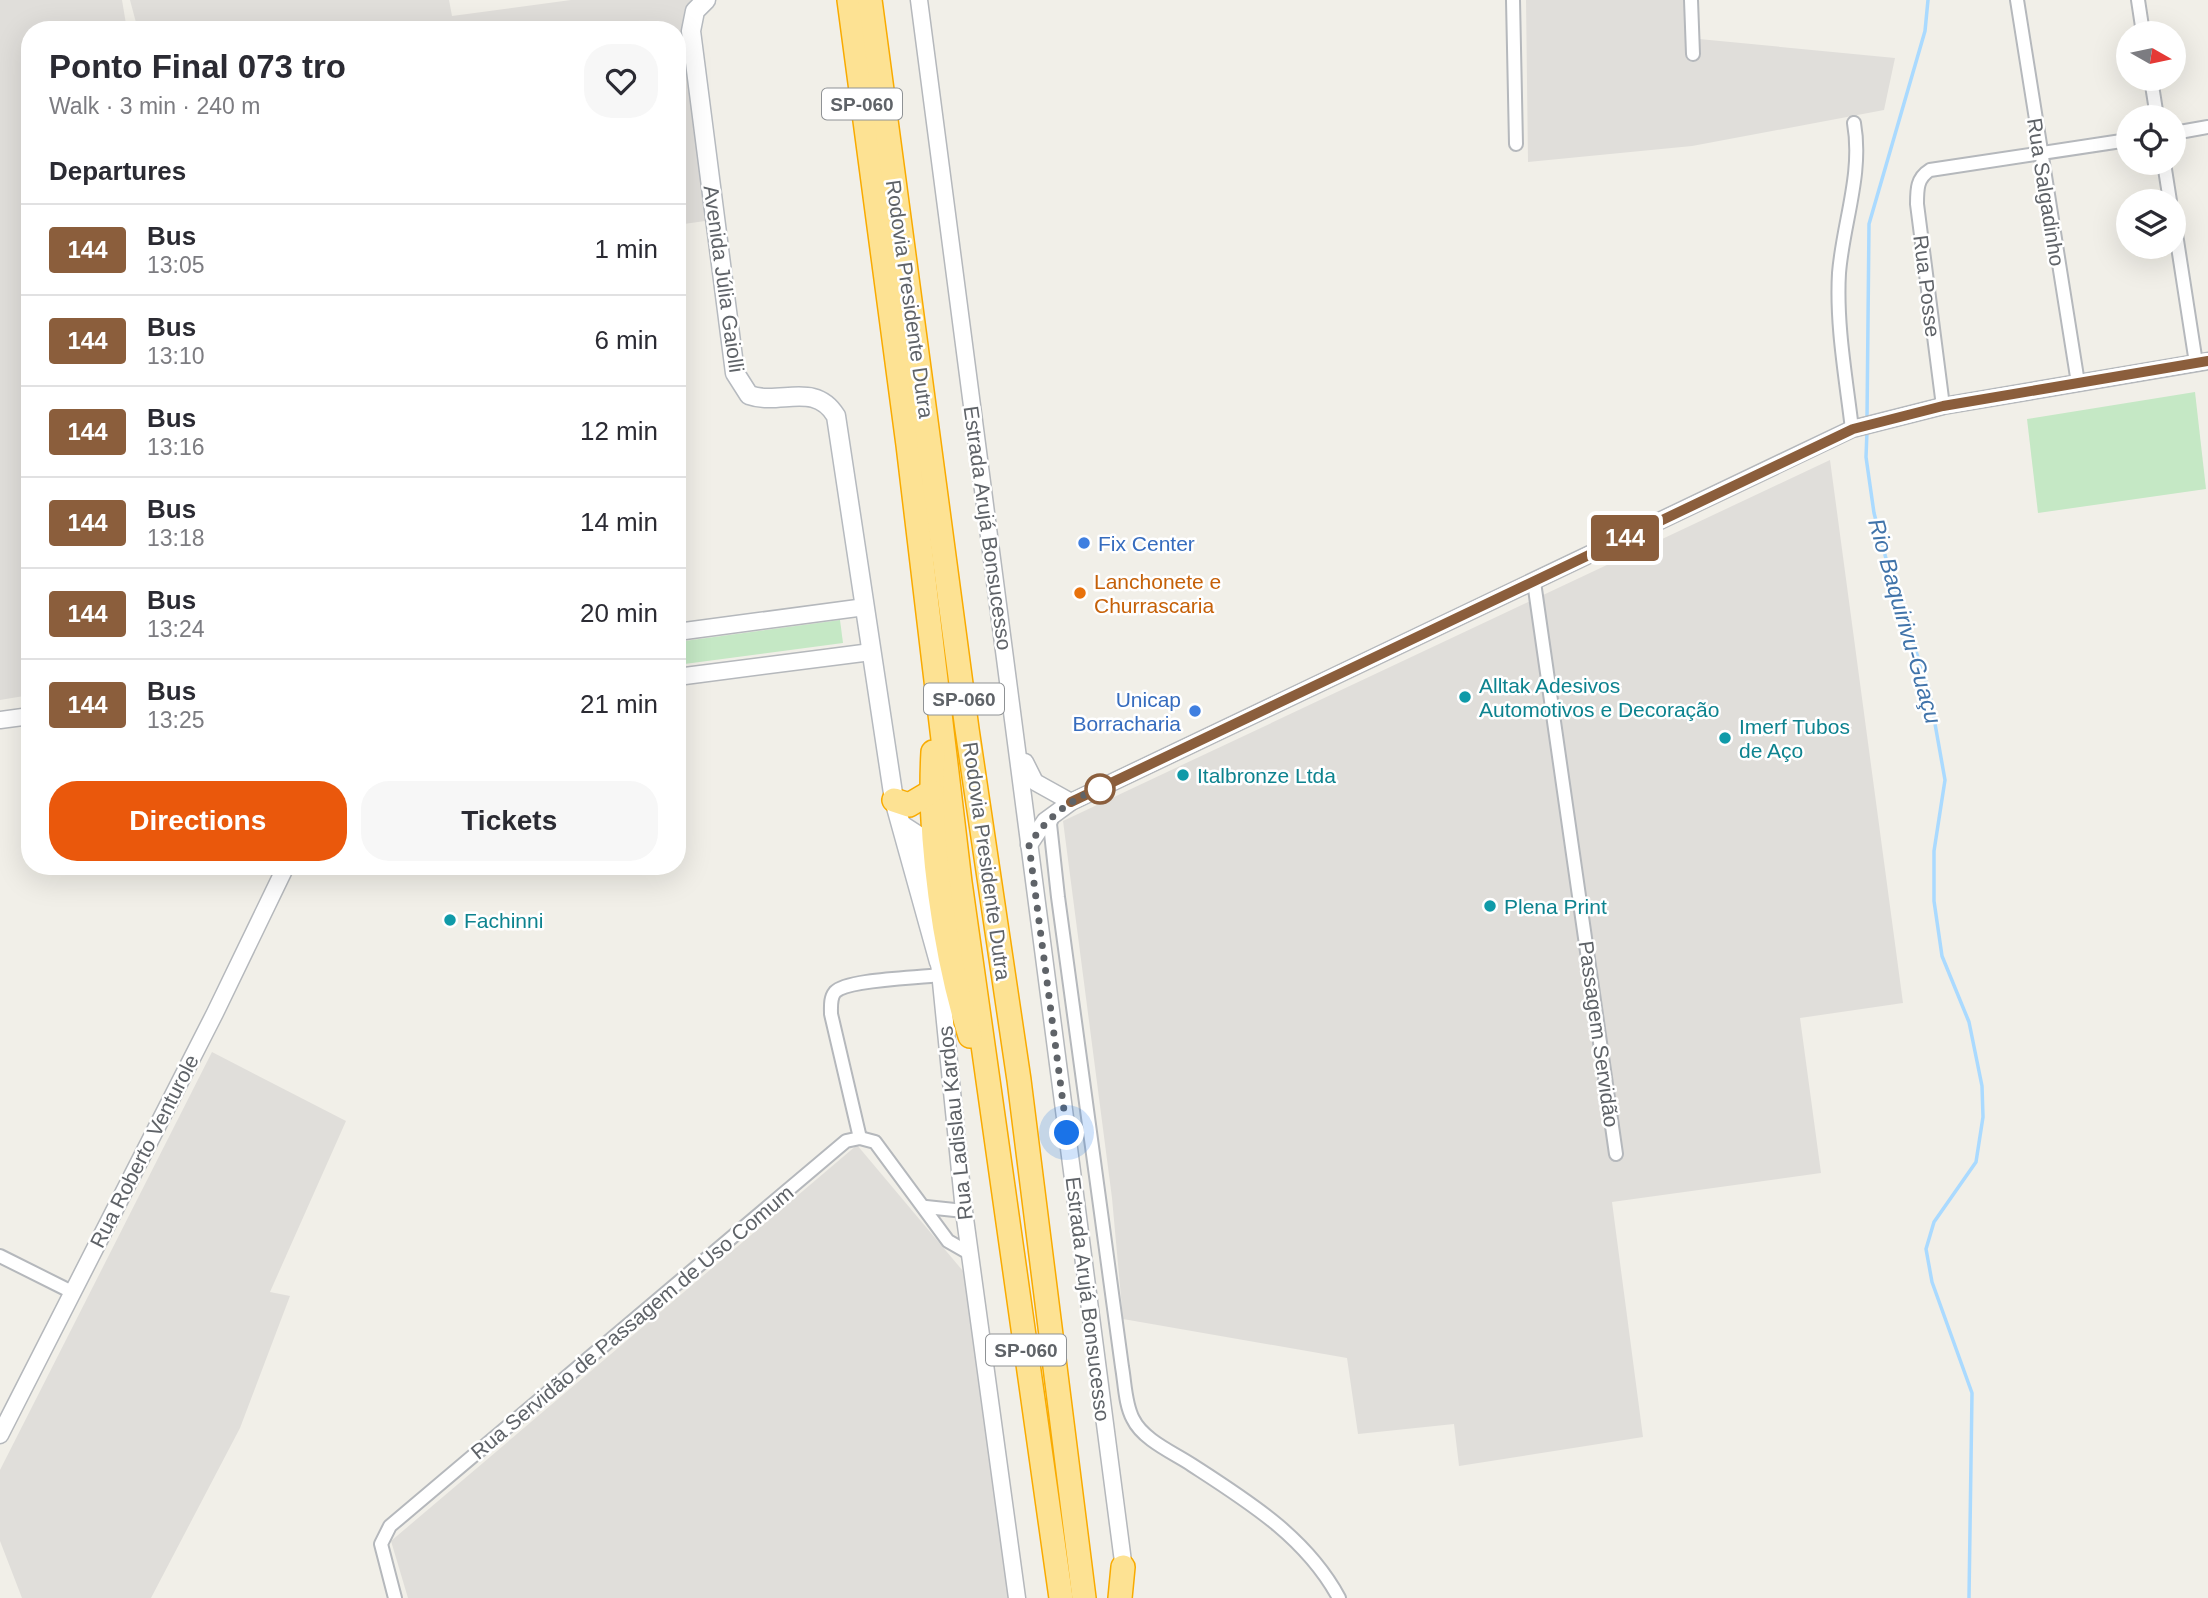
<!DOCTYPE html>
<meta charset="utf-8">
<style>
:root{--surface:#fff;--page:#f7f7f7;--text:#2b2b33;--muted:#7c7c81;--line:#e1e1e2;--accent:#ea580c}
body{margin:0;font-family:Helvetica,sans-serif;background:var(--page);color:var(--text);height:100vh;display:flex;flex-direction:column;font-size:26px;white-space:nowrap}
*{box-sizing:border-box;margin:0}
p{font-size:23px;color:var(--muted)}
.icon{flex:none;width:38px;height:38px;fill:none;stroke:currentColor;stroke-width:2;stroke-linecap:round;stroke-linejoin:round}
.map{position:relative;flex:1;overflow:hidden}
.panel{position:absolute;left:21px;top:21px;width:665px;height:854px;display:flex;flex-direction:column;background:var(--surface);border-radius:28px;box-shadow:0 7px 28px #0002}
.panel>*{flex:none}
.badge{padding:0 14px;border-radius:5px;font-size:24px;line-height:46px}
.needle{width:46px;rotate:99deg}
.fabs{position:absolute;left:2116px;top:21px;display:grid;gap:14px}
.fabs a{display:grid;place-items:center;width:70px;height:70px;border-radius:50%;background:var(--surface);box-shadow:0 7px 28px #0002;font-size:35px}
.you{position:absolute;width:35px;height:35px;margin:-18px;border:5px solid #fff;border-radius:50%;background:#1a73e8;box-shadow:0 0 0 10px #1a73e833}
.map>.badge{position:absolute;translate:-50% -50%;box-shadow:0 0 0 4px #fff}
h2{padding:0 28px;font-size:26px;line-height:63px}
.round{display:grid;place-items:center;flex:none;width:74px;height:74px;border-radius:28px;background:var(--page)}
.head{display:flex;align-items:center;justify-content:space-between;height:119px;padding:0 28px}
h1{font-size:33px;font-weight:700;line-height:52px}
.cta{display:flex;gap:14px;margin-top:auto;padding:14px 28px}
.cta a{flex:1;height:80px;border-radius:28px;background:var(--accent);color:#fff;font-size:28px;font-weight:700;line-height:80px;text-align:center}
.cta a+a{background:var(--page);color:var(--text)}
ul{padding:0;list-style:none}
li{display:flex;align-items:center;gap:21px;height:91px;padding:0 28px;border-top:2px solid var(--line)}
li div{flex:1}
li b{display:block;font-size:26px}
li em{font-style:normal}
li .badge{min-width:77px;font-weight:700;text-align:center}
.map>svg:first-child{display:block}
.industrial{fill:#e0deda}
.green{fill:#c5e8c5}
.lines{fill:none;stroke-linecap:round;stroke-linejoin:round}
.stream{stroke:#aadaff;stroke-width:3.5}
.minor-casing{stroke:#b5b8bc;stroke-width:16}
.tertiary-casing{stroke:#b5b8bc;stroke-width:19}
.secondary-casing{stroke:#b6babf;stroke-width:21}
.motorway-casing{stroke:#f9ab00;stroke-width:26}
.minor{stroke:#fff;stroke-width:12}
.tertiary{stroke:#fff;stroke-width:16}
.secondary{stroke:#fff;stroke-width:18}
.motorway{stroke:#fde293;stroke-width:23}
.line-casing{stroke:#fff;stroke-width:16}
.line{stroke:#8b5e3c;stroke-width:10}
.walk{stroke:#5f6368;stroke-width:7;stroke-dasharray:0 12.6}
.shop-dot{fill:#3f7fe0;stroke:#fff;stroke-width:2.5}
.food-dot{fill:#e8710a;stroke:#fff;stroke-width:2.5}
.culture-dot{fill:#0f9aa8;stroke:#fff;stroke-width:2.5}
.stop-dot{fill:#fff;stroke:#8b5e3c;stroke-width:3.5}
.labels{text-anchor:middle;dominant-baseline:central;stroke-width:5;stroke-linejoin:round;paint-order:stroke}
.shield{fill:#fff;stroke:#8f9295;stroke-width:2}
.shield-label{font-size:19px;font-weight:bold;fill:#5f6368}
.street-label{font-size:21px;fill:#5f6368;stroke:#fff}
.shop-label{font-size:21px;fill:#366cbe;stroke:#fff;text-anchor:start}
.food-label{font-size:21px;fill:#c56008;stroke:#fff;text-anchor:start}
.culture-label{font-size:21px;fill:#0d838f;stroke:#fff;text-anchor:start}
.water-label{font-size:23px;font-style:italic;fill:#4174aa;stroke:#fff}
</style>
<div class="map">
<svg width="2208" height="1598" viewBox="0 0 2208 1598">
<rect width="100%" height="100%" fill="#f1efe8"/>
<!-- industrial -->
<g class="industrial">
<path d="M0,0H122L127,30H30V695L0,700Z"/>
<path d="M130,0H449L452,16L571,0H699L690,17L712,220L677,225V30H138Z"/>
<path d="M1526,0H1698L1699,39L1895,58L1884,110L1692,146L1528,162Z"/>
<path d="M1830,460L1903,1003L1800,1018L1821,1173L1612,1202L1643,1437L1459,1466L1454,1424L1358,1434L1347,1358L1123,1319L1112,1198L1063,821Z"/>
<path d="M212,1052L346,1121L270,1292L290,1296L240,1428L151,1598H22L0,1541V1470Z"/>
<path d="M857,1145L968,1277L1012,1598H408L391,1541Z"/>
</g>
<!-- green -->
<g class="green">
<path d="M2195,392L2206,489L2038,513L2027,419Z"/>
<path d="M840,620L843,643L677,665V642Z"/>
</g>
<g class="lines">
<!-- stream -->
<g class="stream">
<path d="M1867,420L1869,224L1925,31L1928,0"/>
<path d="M1867,431L1866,457L1874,513L1890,574L1929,690L1945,780L1934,851V901L1942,956L1969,1022L1982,1086L1983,1117L1976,1162L1934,1222L1926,1249L1932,1282L1972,1393L1969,1598"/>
</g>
<!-- minor casing -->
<g class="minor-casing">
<g id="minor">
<path d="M1513,0L1516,144"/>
<path d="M1691,0L1693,54"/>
<path d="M2017,0L2078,383"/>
<path d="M2138,0L2143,33"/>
<path d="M2151,79L2157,117"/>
<path d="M2174,133L2208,127"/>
<path d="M2164,163L2170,201"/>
<path d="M2174,221L2196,363"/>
<path d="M1943,406L1917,204C1917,189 1917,178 1930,170L2128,140"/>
<path d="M1852,429C1846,378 1836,325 1839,273C1843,223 1863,174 1854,123"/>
<path d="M1534,582L1616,1154"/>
<path d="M1053,815L1050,824L1058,897L1122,1367C1125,1384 1125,1404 1133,1419C1143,1440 1174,1453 1192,1465C1249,1502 1306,1537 1339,1598"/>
<path d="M860,1138L831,1014C831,1007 830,998 835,992C847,979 919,978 939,975"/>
<path d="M926,1207L964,1211"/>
<path d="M0,1256L72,1292"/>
<path d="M395,1598L381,1544L390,1526L846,1141L860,1138L875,1142L948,1241L969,1253"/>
</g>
</g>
<!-- tertiary casing -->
<g class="tertiary-casing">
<g id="tertiary">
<path d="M919,0L1125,1577"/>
<path d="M677,632L865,607"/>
<path d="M677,677L871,652"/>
<path d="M0,720L30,716"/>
<path d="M1025,762L1035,782L1071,802"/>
<path d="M1029,845L1045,821L1071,802L1852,429L1943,406L2208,361"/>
<path d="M939,962L964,1211L1017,1598"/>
<path d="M0,1435L215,1013L286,866"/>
</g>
</g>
<!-- secondary casing -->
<g class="secondary-casing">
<g id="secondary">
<path d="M706,0L695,11L691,31L735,373L749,395C780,406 815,381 836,416L894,800L939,962"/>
<path d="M902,825L919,836L930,890"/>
</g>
</g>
<!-- motorway casing -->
<g class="motorway-casing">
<g id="motorway">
<path d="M849,0L908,445L960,882L1061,1598"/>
<path d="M870,0L967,729L1019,1080L1084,1598"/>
<path d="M933,752C928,839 944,952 970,1036"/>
<path d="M894,800L909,805L931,792"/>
<path d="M1120,1598L1123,1567"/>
</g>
</g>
<!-- minor -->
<use href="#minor" class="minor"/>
<!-- tertiary -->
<use href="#tertiary" class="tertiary"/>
<!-- secondary -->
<use href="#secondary" class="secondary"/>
<!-- motorway -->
<use href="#motorway" class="motorway"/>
</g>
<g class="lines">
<!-- line casing -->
<g class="line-casing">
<path id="line" d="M1071,802L1853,429L1943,406L2208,361"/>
</g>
<!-- line -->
<use href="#line" class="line"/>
<!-- walk -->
<path class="walk" d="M1067,1133L1029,845C1046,818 1073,797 1100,789"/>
</g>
<!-- markers -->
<g class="shop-dot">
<circle cx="1084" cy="543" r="7"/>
<circle cx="1195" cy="711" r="7"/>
</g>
<circle class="food-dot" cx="1080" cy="593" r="7"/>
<g class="culture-dot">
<circle cx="1465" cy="697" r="7"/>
<circle cx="1725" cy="738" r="7"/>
<circle cx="1183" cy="775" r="7"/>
<circle cx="1490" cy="906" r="7"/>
<circle cx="450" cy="920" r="7"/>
</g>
<circle class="stop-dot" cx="1100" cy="789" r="14"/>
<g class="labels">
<!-- shield labels -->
<g class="shield">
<rect x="822" y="88.5" width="80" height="31" rx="5"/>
<rect x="924" y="683.5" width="80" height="31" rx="5"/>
<rect x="986" y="1334.5" width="80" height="31" rx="5"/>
</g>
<g class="shield-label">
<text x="862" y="104">SP-060</text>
<text x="964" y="699">SP-060</text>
<text x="1026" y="1350">SP-060</text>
</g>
<!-- street labels -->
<g class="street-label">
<text transform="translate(2046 192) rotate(81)">Rua Salgadinho</text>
<text transform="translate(724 279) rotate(82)">Avenida Júlia Gaiolli</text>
<text transform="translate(1927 286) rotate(83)">Rua Posse</text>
<text transform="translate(910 299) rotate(82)">Rodovia Presidente Dutra</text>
<text transform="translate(988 528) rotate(82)">Estrada Arujá Bonsucesso</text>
<text transform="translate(987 861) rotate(82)">Rodovia Presidente Dutra</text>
<text transform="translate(1599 1034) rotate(82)">Passagem Servidão</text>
<text transform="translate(955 1123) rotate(-96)">Rua Ladislau Kardos</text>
<text transform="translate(144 1151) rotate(-63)">Rua Roberto Venturole</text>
<text transform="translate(1088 1299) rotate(83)">Estrada Arujá Bonsucesso</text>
<text transform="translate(632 1322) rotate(-40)">Rua Servidão de Passagem de Uso Comum</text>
</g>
<!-- shop labels -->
<g class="shop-label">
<text x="1098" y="543">Fix Center</text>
<text x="1181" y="699" text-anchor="end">Unicap<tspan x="1181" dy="24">Borracharia</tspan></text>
</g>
<!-- food labels -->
<g class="food-label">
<text x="1094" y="581">Lanchonete e<tspan x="1094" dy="24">Churrascaria</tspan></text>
</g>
<!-- culture labels -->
<g class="culture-label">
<text x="1479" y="685">Alltak Adesivos<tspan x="1479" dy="24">Automotivos e Decoração</tspan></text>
<text x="1739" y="726">Imerf Tubos<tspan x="1739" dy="24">de Aço</tspan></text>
<text x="1197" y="775">Italbronze Ltda</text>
<text x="1504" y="906">Plena Print</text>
<text x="464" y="920">Fachinni</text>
</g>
<!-- water labels -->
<g class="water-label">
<text transform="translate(1905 621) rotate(74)">Rio Baquirivu-Guaçu</text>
</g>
</g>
</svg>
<div class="fabs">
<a><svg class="needle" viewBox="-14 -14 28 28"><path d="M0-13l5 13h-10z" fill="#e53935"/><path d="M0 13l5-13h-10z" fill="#7c7c81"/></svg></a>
<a><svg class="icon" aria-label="locate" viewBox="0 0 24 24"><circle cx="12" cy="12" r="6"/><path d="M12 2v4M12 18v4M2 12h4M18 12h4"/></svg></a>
<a><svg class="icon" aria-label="layers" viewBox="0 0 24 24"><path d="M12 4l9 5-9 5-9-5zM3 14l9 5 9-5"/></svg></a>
</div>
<div class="you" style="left:1067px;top:1133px"></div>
<b class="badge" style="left:1625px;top:538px;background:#8b5e3c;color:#fff">144</b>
<section class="panel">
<div class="head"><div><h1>Ponto Final 073 tro</h1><p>Walk · 3 min · 240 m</p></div><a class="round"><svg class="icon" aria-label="heart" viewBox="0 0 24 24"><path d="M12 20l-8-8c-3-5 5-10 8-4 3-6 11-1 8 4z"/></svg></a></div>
<h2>Departures</h2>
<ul>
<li><span class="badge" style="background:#8b5e3c;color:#fff">144</span><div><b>Bus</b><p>13:05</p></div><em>1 min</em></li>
<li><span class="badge" style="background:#8b5e3c;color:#fff">144</span><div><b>Bus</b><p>13:10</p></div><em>6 min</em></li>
<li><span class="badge" style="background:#8b5e3c;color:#fff">144</span><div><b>Bus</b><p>13:16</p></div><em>12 min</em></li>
<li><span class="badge" style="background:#8b5e3c;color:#fff">144</span><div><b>Bus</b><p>13:18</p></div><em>14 min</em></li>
<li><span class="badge" style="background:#8b5e3c;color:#fff">144</span><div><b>Bus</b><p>13:24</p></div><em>20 min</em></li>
<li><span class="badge" style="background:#8b5e3c;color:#fff">144</span><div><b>Bus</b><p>13:25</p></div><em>21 min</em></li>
</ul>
<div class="cta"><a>Directions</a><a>Tickets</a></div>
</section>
</div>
